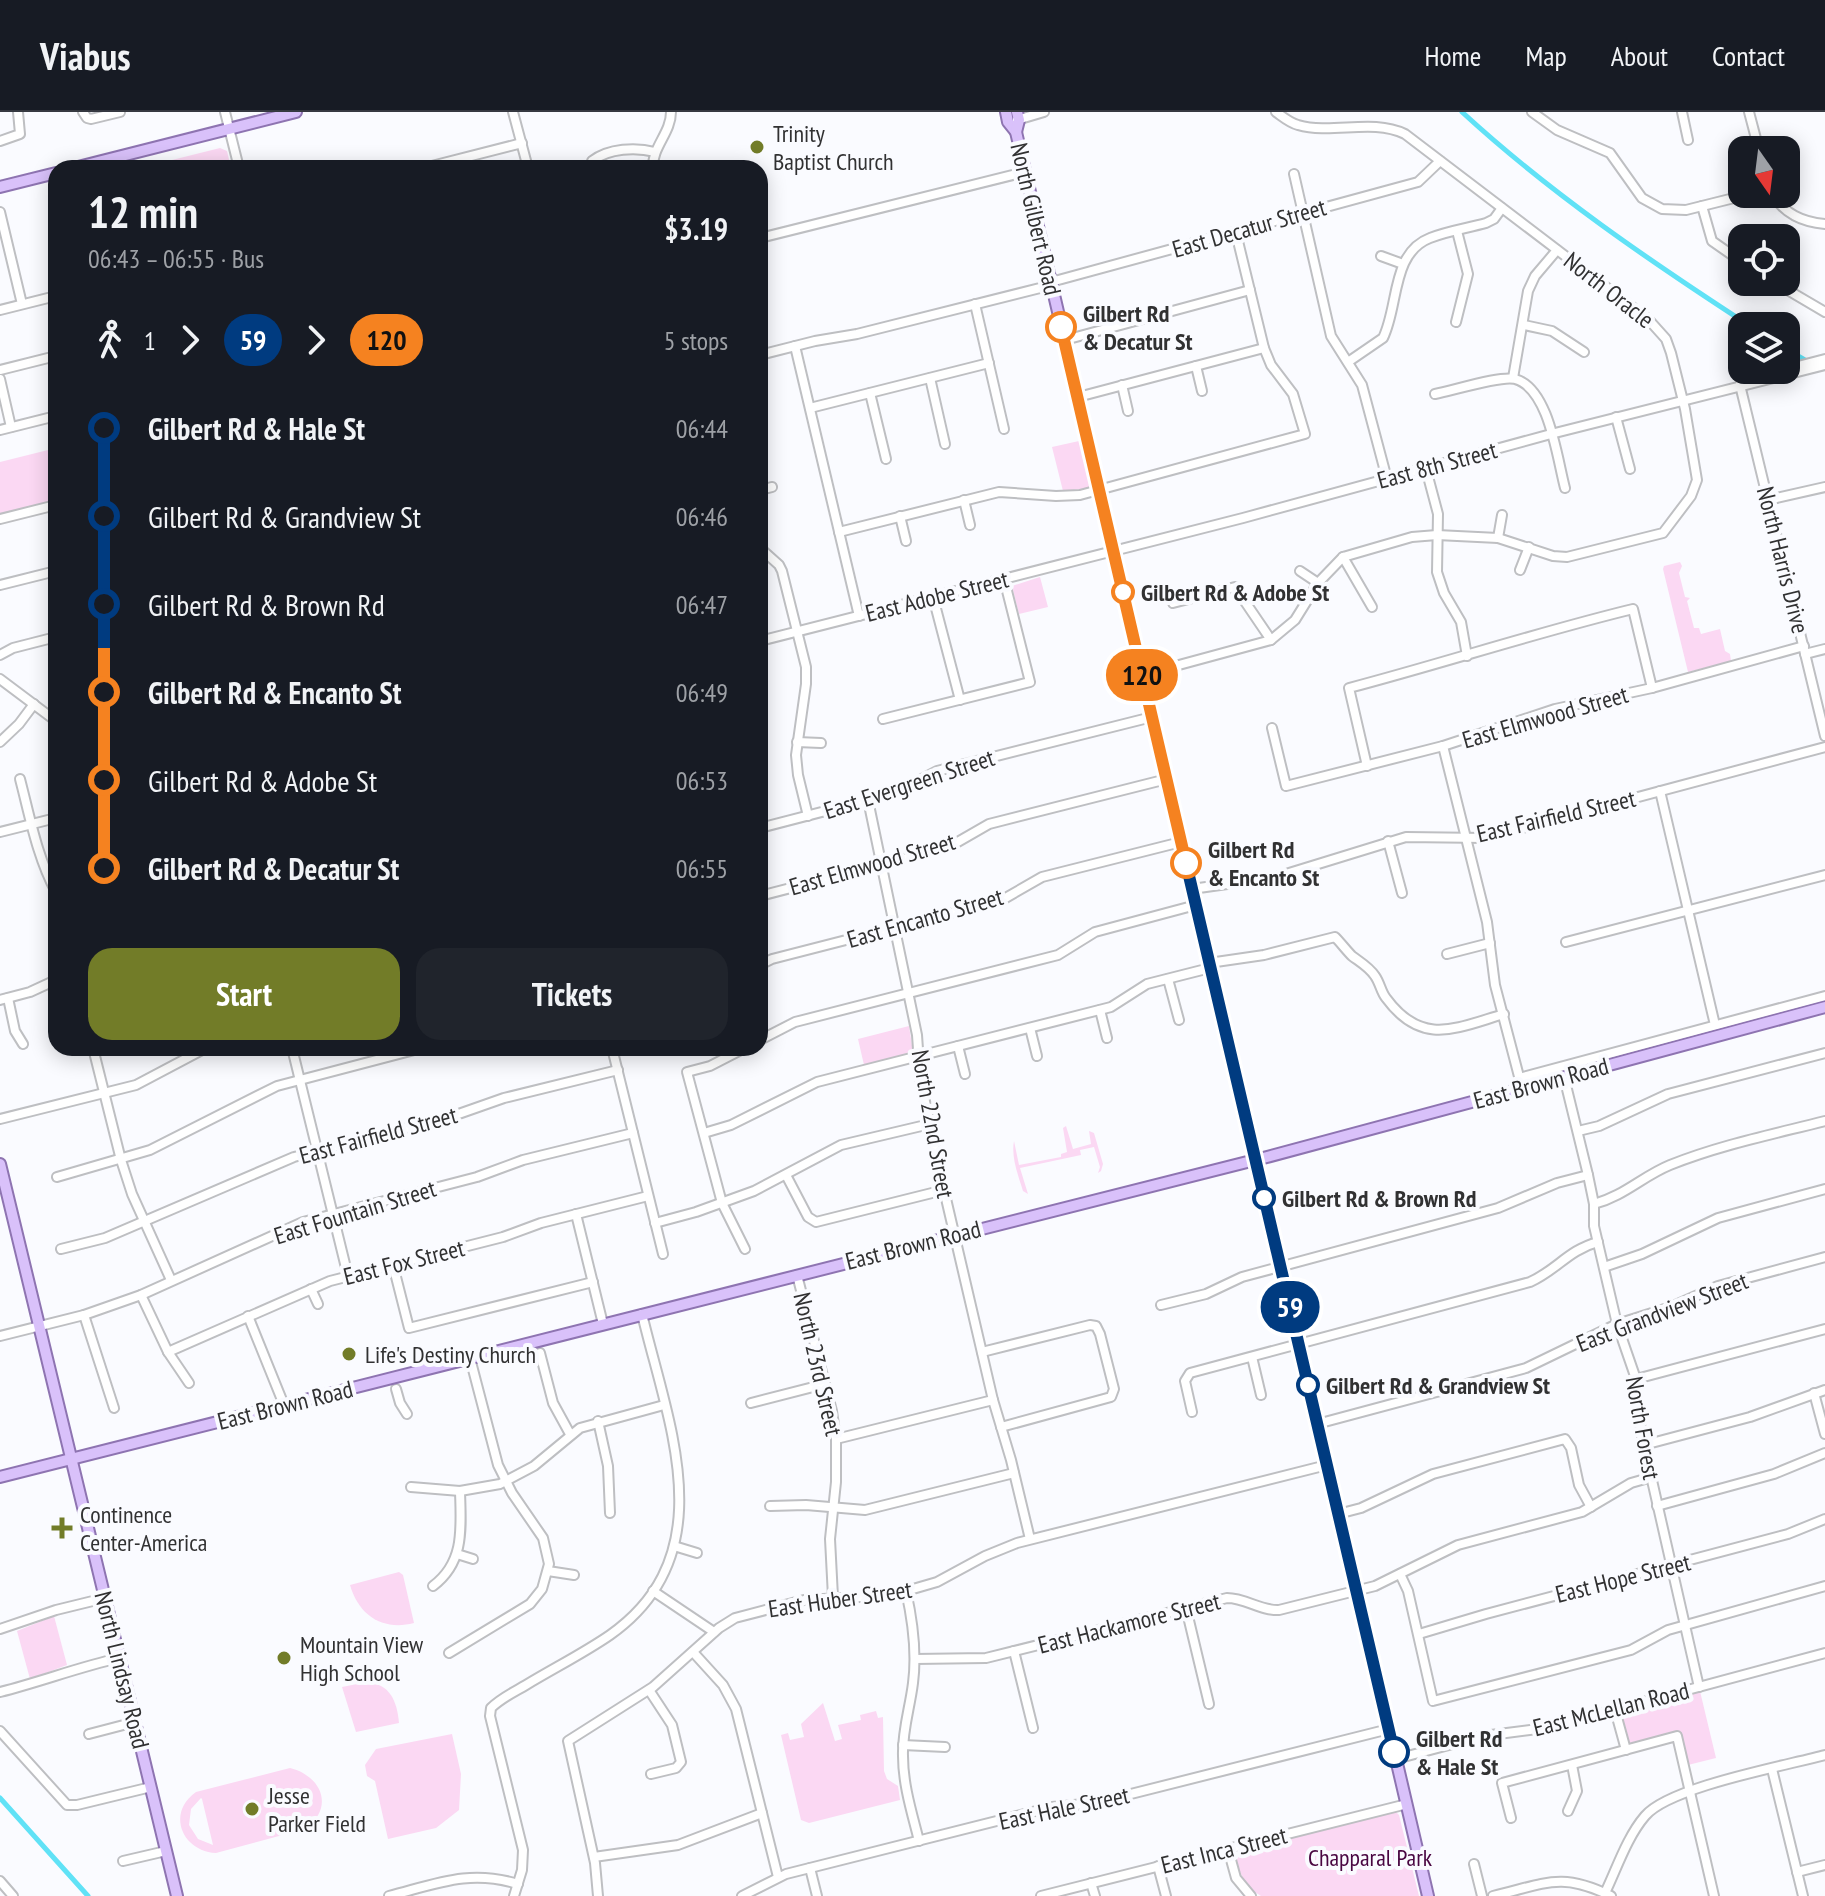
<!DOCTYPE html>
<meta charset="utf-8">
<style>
:root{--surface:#171b24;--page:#20242c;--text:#f1f3f6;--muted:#9ea1a6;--line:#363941;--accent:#727c28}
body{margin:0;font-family:"PT Sans Narrow",sans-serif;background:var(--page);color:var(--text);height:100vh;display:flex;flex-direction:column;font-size:30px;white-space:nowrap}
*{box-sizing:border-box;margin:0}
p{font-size:26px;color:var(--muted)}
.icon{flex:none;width:44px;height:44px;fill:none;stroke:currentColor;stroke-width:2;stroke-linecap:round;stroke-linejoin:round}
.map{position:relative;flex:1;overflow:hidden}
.panel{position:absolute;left:48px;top:48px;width:720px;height:896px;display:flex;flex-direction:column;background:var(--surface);border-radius:24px;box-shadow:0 4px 20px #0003}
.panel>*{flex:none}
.badge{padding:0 16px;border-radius:26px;font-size:28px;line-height:52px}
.needle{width:52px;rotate:166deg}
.controls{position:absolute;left:1728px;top:24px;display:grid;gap:16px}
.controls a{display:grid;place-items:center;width:72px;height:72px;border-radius:16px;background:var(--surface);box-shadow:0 4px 20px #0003;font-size:40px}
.map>.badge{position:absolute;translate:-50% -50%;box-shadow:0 0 0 4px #fff}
.legs{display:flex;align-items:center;gap:12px;height:88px;padding:0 40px;font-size:26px}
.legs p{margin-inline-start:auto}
.summary{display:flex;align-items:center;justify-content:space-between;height:136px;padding:0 40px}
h1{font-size:44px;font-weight:800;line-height:60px}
.button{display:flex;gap:16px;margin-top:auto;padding:16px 40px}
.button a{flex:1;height:92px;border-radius:24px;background:var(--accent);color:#fff;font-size:32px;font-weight:800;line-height:92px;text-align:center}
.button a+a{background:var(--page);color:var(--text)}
ul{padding:0 40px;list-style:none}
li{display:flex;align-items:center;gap:28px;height:88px;font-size:30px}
li i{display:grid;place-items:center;width:12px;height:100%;margin:0 10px;background:currentColor}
li i::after{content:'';width:20px;height:20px;margin:-10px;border:6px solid;border-radius:50%;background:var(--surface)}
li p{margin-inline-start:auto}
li:first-child i{background:linear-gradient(#0000 50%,currentColor 0)}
li:last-child i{background:linear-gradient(currentColor 50%,#0000 0)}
header{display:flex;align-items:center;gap:48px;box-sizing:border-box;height:112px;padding:0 40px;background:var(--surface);border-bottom:2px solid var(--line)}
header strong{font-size:38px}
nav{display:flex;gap:44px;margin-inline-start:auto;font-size:28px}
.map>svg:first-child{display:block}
.green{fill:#fbd8f3;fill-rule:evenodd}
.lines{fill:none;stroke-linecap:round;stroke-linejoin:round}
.canal{stroke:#60e2f6;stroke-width:5}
.minor-casing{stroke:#bebfc2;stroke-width:12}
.major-casing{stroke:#8e74b1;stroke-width:14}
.minor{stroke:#fff;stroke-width:8}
.major{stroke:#d9c1fa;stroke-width:10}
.line-1-casing{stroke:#fff;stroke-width:18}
.line-2-casing{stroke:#fff;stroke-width:18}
.line-1{stroke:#003b80;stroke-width:12}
.line-2{stroke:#f58220;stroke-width:12}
.poi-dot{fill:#727c28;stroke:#fafbff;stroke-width:3}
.stop-2-dot{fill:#fff;stroke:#f58220;stroke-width:4}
.stop-1-dot{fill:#fff;stroke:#003b80;stroke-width:4}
.labels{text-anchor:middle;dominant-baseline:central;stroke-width:8;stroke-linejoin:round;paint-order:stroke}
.poi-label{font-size:24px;fill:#313132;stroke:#fafbff;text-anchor:start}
.street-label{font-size:24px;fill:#313132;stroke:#fafbff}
.stop-label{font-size:24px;font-weight:bold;fill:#313132;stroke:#fafbff;text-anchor:start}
.park-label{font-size:24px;fill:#490641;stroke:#fafbff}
</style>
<header>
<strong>Viabus</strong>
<nav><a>Home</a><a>Map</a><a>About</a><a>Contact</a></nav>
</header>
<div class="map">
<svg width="1825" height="1784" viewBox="0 0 1825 1784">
<rect width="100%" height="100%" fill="#fafbff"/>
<!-- green -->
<g class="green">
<path d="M220,36L227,39L231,56H140Z"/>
<path d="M1079,329L1090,376L1063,379L1052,335Z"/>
<path d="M56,336V388L0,402V350Z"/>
<path d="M1680,450L1682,454L1679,461L1685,485L1690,486L1687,489L1694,516H1699L1701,522L1720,517L1725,539L1730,542L1731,549L1688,560L1663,457L1664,454Z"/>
<path d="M1040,465L1048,495L1019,502L1012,474Z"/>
<path d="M909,914L913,940L864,953L858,927Z"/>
<path d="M1066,1014L1073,1037L1091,1032L1089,1019L1094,1021L1103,1052L1101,1059L1098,1061L1100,1055L1094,1035L1080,1038L1081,1043L1020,1056L1028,1082L1023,1079C1018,1063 1011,1045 1014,1029L1019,1053L1061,1045V1042L1067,1040L1063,1016Z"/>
<path d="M399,1460L403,1463L414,1511C383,1519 359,1504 350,1473Z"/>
<path d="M54,1504L67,1553L30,1567L17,1519Z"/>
<path d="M367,1570C390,1572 397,1589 399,1611L356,1620L342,1575Z"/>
<path d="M1699,1575L1716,1646L1684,1654L1677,1625L1626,1638L1615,1598Z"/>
<path d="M823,1591L835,1629L842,1627L838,1613L861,1608L860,1603L876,1599L878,1606L883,1605L884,1659L887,1667L898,1674L900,1688L809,1711L801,1708L781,1623L788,1621L790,1628L804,1625L801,1612Z"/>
<path d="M452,1622L461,1662L459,1698L436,1716L388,1727L375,1669L367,1664L365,1653L376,1637Z"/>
<path d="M290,1656C322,1664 335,1696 305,1717L216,1741C182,1739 166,1701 196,1680ZM201,1686L202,1687L213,1733L198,1727L189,1713L191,1697Z"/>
<path d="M1396,1700L1399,1703L1419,1784H1261C1244,1774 1240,1762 1235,1744L1238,1739Z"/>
</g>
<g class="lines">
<!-- canal -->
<g class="canal">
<path d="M1462,0C1550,81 1650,149 1750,214"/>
<path d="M1786,237L1810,251"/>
<path d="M0,1686L88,1784"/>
</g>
<!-- minor casing -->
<g class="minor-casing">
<g id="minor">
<path d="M83,0L87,6L91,7L120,0"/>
<path d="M225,0L239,56"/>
<path d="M513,0L528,56"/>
<path d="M1532,0L1557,18L1610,41L1642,86L1662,97L1686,98L1750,82"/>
<path d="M1682,0L1688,28"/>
<path d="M1749,0L1759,38"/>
<path d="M1017,8L1044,0"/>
<path d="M0,29L20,22L18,0"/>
<path d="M424,56L522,31"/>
<path d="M591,56L592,49C609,36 636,35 655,40"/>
<path d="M653,56C652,35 671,21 671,0"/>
<path d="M1294,62L1331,224L1362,273L1387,367"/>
<path d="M1772,82C1785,102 1802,110 1825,112"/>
<path d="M1702,94L1712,129L1742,150"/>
<path d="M0,100L22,192"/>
<path d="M760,126L1025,60"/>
<path d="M1381,144L1403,152"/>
<path d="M1051,170L1418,70L1440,49"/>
<path d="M1774,170L1825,200"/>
<path d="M975,192L1004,317"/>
<path d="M0,198L56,184"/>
<path d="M1456,210L1468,162L1457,119"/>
<path d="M1524,213L1552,219L1584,240"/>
<path d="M1065,228L1250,178"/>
<path d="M795,234L859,504"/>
<path d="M760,243L815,229L857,222L1052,173"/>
<path d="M1348,250L1383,226C1399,194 1391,141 1430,126C1447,119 1468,116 1486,111L1494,107L1502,96"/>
<path d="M1196,254L1202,279"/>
<path d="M1798,254L1825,247"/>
<path d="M0,258L56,244"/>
<path d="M930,266L945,332"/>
<path d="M1513,266L1528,179L1535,164L1557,138"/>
<path d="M0,267L11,315"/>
<path d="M1122,273L1128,299"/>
<path d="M1740,273L1825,624"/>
<path d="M870,281L886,347"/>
<path d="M1435,282C1452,279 1501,263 1515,267C1549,276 1557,346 1565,376"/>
<path d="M1078,285L1264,236"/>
<path d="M810,296L989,251"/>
<path d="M1616,305L1630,357"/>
<path d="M0,318L56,304"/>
<path d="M1426,357L1438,402L1437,460L1444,481L1461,510L1467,544"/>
<path d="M760,378L772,375"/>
<path d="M964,388L970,413"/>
<path d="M1768,388L1825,375"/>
<path d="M900,404L906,429"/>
<path d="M0,407L56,393"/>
<path d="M839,420L999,380L1056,384L1080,383L1305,322L1293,282L1271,253L1264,236L1236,121"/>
<path d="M1498,426L1502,403"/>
<path d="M760,436L779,453L782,459L806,555V572L796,643L798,663L808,704"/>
<path d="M1343,445L1372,495"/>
<path d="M1520,458L1529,435"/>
<path d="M1300,459L1318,471"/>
<path d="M0,473L56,459"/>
<path d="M933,485L960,588"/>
<path d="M1173,491L1235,475L1271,528"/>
<path d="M760,529L1243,406L1551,322L1825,253"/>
<path d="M1805,542L1825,537"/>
<path d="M0,543L13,536L56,525"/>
<path d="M1142,563L1271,528L1295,508L1318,471L1343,445L1412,425L1437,423L1498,426L1553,444L1567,445L1663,421L1691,384L1697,368L1685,297L1671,241L1666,227L1648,207L1405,22C1371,6 1333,23 1298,13C1290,11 1283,5 1276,0"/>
<path d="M0,567L56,609"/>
<path d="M883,607L1030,570L1004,467"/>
<path d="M1272,616L1286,674L1443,634L1555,597L1652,576L1804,534"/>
<path d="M0,630L19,612L34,592"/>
<path d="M797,630L821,631"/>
<path d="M1443,634L1487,810L1495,873L1522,976"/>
<path d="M1367,654L1349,576C1444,551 1538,520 1633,497L1652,576"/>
<path d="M20,667C30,705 37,745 56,780"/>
<path d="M1660,679L1715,913"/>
<path d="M868,688L917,923L920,966L944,1078L993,1288L1011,1348L1030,1427"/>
<path d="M760,716L895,681L937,659L1152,605"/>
<path d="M0,720L56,706"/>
<path d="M1388,729L1402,781"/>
<path d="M1192,777L1276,765L1406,725L1485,726L1825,635"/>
<path d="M760,784L949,735L989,712L1167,667"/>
<path d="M1566,830L1825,763"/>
<path d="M1447,842L1490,831"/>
<path d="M1209,851L1264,843L1335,825C1341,831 1346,838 1352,844C1360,850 1369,855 1375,864C1380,871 1381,880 1386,886C1422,935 1456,916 1504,902"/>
<path d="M760,853L772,847L1002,788L1042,765L1181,730"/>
<path d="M1168,867L1179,908"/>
<path d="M8,886L15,919L23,932"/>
<path d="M0,888L30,880L56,868"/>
<path d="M1100,898L1107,926"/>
<path d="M1030,916L1037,944"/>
<path d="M760,928L795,910L1058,843L1095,820L1196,793"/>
<path d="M958,934L965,962"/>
<path d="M93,936L121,1048L132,1082L171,1168"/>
<path d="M292,936L348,1164"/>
<path d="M612,936L663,1142"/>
<path d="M745,936L710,954L687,960L722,1091L745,1137"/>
<path d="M1564,965L1588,1063L1594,1092V1114L1617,1212L1636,1267L1641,1320L1699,1575"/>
<path d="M1519,966L1825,884"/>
<path d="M0,1007L136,973L206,936"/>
<path d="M1578,1019L1599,1014L1668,982L1825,941"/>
<path d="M704,1021L731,1013L817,970L1111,895L1147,872L1210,856"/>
<path d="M786,1063L808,1105L816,1110L944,1078"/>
<path d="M57,1065L150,1038L277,974L422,936"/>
<path d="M1594,1092C1624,1084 1643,1064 1670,1053C1720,1033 1774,1022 1825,1009"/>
<path d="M576,1102L603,1212"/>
<path d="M655,1111L696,1100L754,1079L841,1033L930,1012"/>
<path d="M61,1137L105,1126L294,1045L450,1005L504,986L618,958"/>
<path d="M393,1153L409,1216L593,1170"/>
<path d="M1604,1155L1642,1142L1718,1106L1825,1077"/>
<path d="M797,1163L832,1299L836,1327V1370L830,1427L833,1485"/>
<path d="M311,1177L318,1192"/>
<path d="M141,1183L168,1240L189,1271"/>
<path d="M1161,1193L1206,1182L1242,1165L1498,1096L1557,1071L1588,1063"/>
<path d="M84,1203L114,1296"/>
<path d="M248,1204L284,1293"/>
<path d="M0,1224L84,1203L141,1183L303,1110L477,1065L523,1048L633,1021"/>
<path d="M168,1240L330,1169L503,1125L541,1111L648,1084"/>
<path d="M982,1240L1090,1213L1096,1214L1100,1222L1114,1277L1111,1285L1001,1315"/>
<path d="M540,1241L553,1291L570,1322"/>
<path d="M1252,1245L1261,1283"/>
<path d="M1636,1267L1825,1217"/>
<path d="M396,1277L400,1291L407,1302"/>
<path d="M1814,1281L1825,1322"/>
<path d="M751,1291L825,1272"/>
<path d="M1192,1300L1185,1269L1190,1261L1530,1170C1557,1158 1568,1138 1598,1130"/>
<path d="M598,1309L608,1354L610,1401"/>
<path d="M1317,1312L1526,1256L1617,1212L1671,1195L1718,1174L1825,1145"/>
<path d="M836,1327L993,1288"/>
<path d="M1644,1333L1750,1305L1825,1278"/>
<path d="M411,1375L460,1379L500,1372L534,1354L580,1316L664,1293"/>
<path d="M770,1394L806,1393L865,1398L1014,1361"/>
<path d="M1657,1394L1774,1362L1825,1341"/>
<path d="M1338,1402L1361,1396L1433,1362L1565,1327L1571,1336L1579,1373L1591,1395"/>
<path d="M674,1434L697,1441"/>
<path d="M457,1442L473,1447"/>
<path d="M548,1459L574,1463"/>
<path d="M1400,1462L1408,1479L1433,1589L1631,1538L1668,1518L1825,1474"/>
<path d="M433,1474C465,1450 461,1416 460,1379"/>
<path d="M653,1479L714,1520"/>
<path d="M906,1479C913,1510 917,1540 913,1571C910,1596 902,1619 903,1644C903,1673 912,1701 919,1729"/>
<path d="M1186,1496L1209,1592"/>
<path d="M0,1517L56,1498L105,1486"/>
<path d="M1419,1522L1486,1502L1788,1422L1825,1407"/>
<path d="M1014,1539L1033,1616"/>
<path d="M693,1540L723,1573L736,1597L778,1765"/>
<path d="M449,1541L530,1492L542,1477L549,1452L543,1426L512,1381L498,1353L470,1246"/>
<path d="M915,1547L986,1546L1227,1486C1246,1486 1260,1499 1279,1498L1375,1474L1458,1433L1582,1400L1631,1371L1652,1365"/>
<path d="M649,1578L672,1613L681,1650L676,1656L651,1662"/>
<path d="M0,1580C40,1570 79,1555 119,1546"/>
<path d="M1615,1598L1626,1638"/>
<path d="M0,1619L67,1693H77L151,1675"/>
<path d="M89,1622L135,1610"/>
<path d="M903,1633L945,1635"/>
<path d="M1396,1647L1483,1624L1546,1616L1825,1541"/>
<path d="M1772,1657L1803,1784"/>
<path d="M1568,1699L1577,1679L1572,1653"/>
<path d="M1511,1706L1502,1671L1677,1624L1714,1784"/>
<path d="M1228,1737L1236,1766L1251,1784"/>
<path d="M594,1745L678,1733L762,1701"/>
<path d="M123,1749L166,1739"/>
<path d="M1474,1752L1482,1784"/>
<path d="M1158,1754L1166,1784"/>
<path d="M810,1756L817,1784"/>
<path d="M1797,1760L1825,1753"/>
<path d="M0,1769L13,1784"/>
<path d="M1091,1771L1095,1784"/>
<path d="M1605,1781C1617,1756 1627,1725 1645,1704C1669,1675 1784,1654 1825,1643"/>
<path d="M389,1784C436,1772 469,1757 518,1772"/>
<path d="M514,1784L522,1758L523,1738L490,1604L491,1596C501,1586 514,1580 526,1573C554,1556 584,1541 610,1523C725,1442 668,1312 642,1202"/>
<path d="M598,1784L595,1751L568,1629L653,1575L719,1516L735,1506L804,1488L879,1484L906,1479L937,1470L985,1444L1017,1431L1327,1353"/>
<path d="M742,1784L786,1762L1052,1695L1095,1691L1389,1617"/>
<path d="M1041,1784L1407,1692"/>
<path d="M1493,1784C1545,1772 1560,1759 1611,1784"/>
</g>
</g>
<!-- major casing -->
<g class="major-casing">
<g id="major">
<path d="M1006,0L1008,10L1016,20L1428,1784"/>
<path d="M1016,20L1019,8L1017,0"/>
<path d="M74,56L296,0"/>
<path d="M0,75L56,61"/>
<path d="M0,1052L177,1784"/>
<path d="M0,1365L1267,1045L1825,895"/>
</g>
</g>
<!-- minor -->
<use href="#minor" class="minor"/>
<!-- major -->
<use href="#major" class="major"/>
</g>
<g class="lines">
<!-- line-1 casing -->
<g class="line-1-casing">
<path id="line-1" d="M1186,751L1394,1640"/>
</g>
<!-- line-2 casing -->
<g class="line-2-casing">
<path id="line-2" d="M1061,215L1186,751"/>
</g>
<!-- line-1 -->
<use href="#line-1" class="line-1"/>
<!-- line-2 -->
<use href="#line-2" class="line-2"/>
</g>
<!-- markers -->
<g class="poi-dot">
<circle cx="757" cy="35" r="8"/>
<circle cx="349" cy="1242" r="8"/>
<path d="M58 1404h8v8h8v8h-8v8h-8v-8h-8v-8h8z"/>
<circle cx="284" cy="1546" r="8"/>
<circle cx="252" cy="1697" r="8"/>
</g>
<g class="stop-2-dot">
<circle cx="1061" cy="215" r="14"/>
<circle cx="1123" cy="480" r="10"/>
<circle cx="1186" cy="751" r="14"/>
</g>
<g class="stop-1-dot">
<circle cx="1264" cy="1086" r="10"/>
<circle cx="1308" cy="1273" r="10"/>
<circle cx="1394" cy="1640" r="14"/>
</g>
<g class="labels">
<!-- poi labels -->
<g class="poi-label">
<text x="773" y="21">Trinity<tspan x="773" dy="28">Baptist Church</tspan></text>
<text x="365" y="1242">Life's Destiny Church</text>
<text x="80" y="1402">Continence<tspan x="80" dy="28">Center-America</tspan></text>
<text x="300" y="1532">Mountain View<tspan x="300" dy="28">High School</tspan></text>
<text x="268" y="1683">Jesse<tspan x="268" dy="28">Parker Field</tspan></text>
</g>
<!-- street labels -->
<g class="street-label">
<text transform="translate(1036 107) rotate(77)">North Gilbert Road</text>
<text transform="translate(1249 116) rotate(-16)">East Decatur Street</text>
<text transform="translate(1609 178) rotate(38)">North Oracle</text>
<text transform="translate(1437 353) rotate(-15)">East 8th Street</text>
<text transform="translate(1783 448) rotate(76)">North Harris Drive</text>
<text transform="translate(937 484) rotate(-14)">East Adobe Street</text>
<text transform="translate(1545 605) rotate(-16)">East Elmwood Street</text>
<text transform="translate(909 672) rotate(-18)">East Evergreen Street</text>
<text transform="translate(1556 704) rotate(-13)">East Fairfield Street</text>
<text transform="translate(872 752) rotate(-16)">East Elmwood Street</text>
<text transform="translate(925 806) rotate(-16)">East Encanto Street</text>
<text transform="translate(1541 971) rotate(-15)">East Brown Road</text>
<text transform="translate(933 1012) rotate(80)">North 22nd Street</text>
<text transform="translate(378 1023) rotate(-15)">East Fairfield Street</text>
<text transform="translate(355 1100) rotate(-17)">East Fountain Street</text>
<text transform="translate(913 1133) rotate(-14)">East Brown Road</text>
<text transform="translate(404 1150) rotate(-14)">East Fox Street</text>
<text transform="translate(1662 1200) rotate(-21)">East Grandview Street</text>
<text transform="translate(818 1252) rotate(77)">North 23rd Street</text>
<text transform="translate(285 1293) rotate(-14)">East Brown Road</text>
<text transform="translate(1643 1316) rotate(80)">North Forest</text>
<text transform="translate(1623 1466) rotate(-14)">East Hope Street</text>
<text transform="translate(840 1487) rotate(-8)">East Huber Street</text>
<text transform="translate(1129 1511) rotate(-14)">East Hackamore Street</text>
<text transform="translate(122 1558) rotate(76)">North Lindsay Road</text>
<text transform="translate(1611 1597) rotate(-14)">East McLellan Road</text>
<text transform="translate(1064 1696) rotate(-12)">East Hale Street</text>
<text transform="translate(1224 1738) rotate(-14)">East Inca Street</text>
</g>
<!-- stop labels -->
<g class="stop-label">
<text x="1083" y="201">Gilbert Rd<tspan x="1083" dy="28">&amp; Decatur St</tspan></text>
<text x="1141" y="480">Gilbert Rd &amp; Adobe St</text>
<text x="1208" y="737">Gilbert Rd<tspan x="1208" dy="28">&amp; Encanto St</tspan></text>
<text x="1282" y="1086">Gilbert Rd &amp; Brown Rd</text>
<text x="1326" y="1273">Gilbert Rd &amp; Grandview St</text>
<text x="1416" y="1626">Gilbert Rd<tspan x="1416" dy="28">&amp; Hale St</tspan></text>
</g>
<!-- park labels -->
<g class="park-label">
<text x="1370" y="1745">Chapparal Park</text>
</g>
</g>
</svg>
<div class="controls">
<a><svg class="needle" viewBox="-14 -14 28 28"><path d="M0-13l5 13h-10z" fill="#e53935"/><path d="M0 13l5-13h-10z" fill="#9ea1a6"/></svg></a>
<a><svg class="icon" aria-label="locate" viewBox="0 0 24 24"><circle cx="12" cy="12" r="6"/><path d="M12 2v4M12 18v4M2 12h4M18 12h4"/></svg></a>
<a><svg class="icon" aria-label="layers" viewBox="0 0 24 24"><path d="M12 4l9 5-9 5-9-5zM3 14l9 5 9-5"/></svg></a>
</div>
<b class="badge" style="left:1290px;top:1195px;background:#003b80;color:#fff">59</b>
<b class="badge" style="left:1142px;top:563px;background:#f58220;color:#111">120</b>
<section class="panel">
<div class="summary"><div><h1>12 min</h1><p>06:43 – 06:55 · Bus</p></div><b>$3.19</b></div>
<div class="legs"><svg class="icon" aria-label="walk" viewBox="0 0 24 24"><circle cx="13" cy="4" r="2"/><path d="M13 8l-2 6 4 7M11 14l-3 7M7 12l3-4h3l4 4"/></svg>1<svg class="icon" aria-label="forward" viewBox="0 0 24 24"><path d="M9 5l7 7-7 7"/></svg><b class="badge" style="background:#003b80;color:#fff">59</b><svg class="icon" aria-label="forward" viewBox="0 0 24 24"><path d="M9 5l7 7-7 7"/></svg><b class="badge" style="background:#f58220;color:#111">120</b><p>5 stops</p></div>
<ul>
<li><i style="color:#003b80"></i><b>Gilbert Rd &amp; Hale St</b><p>06:44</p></li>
<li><i style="color:#003b80"></i><span>Gilbert Rd &amp; Grandview St</span><p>06:46</p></li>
<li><i style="color:#003b80"></i><span>Gilbert Rd &amp; Brown Rd</span><p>06:47</p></li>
<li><i style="color:#f58220"></i><b>Gilbert Rd &amp; Encanto St</b><p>06:49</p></li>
<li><i style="color:#f58220"></i><span>Gilbert Rd &amp; Adobe St</span><p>06:53</p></li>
<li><i style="color:#f58220"></i><b>Gilbert Rd &amp; Decatur St</b><p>06:55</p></li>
</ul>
<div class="button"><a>Start</a><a>Tickets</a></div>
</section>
</div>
